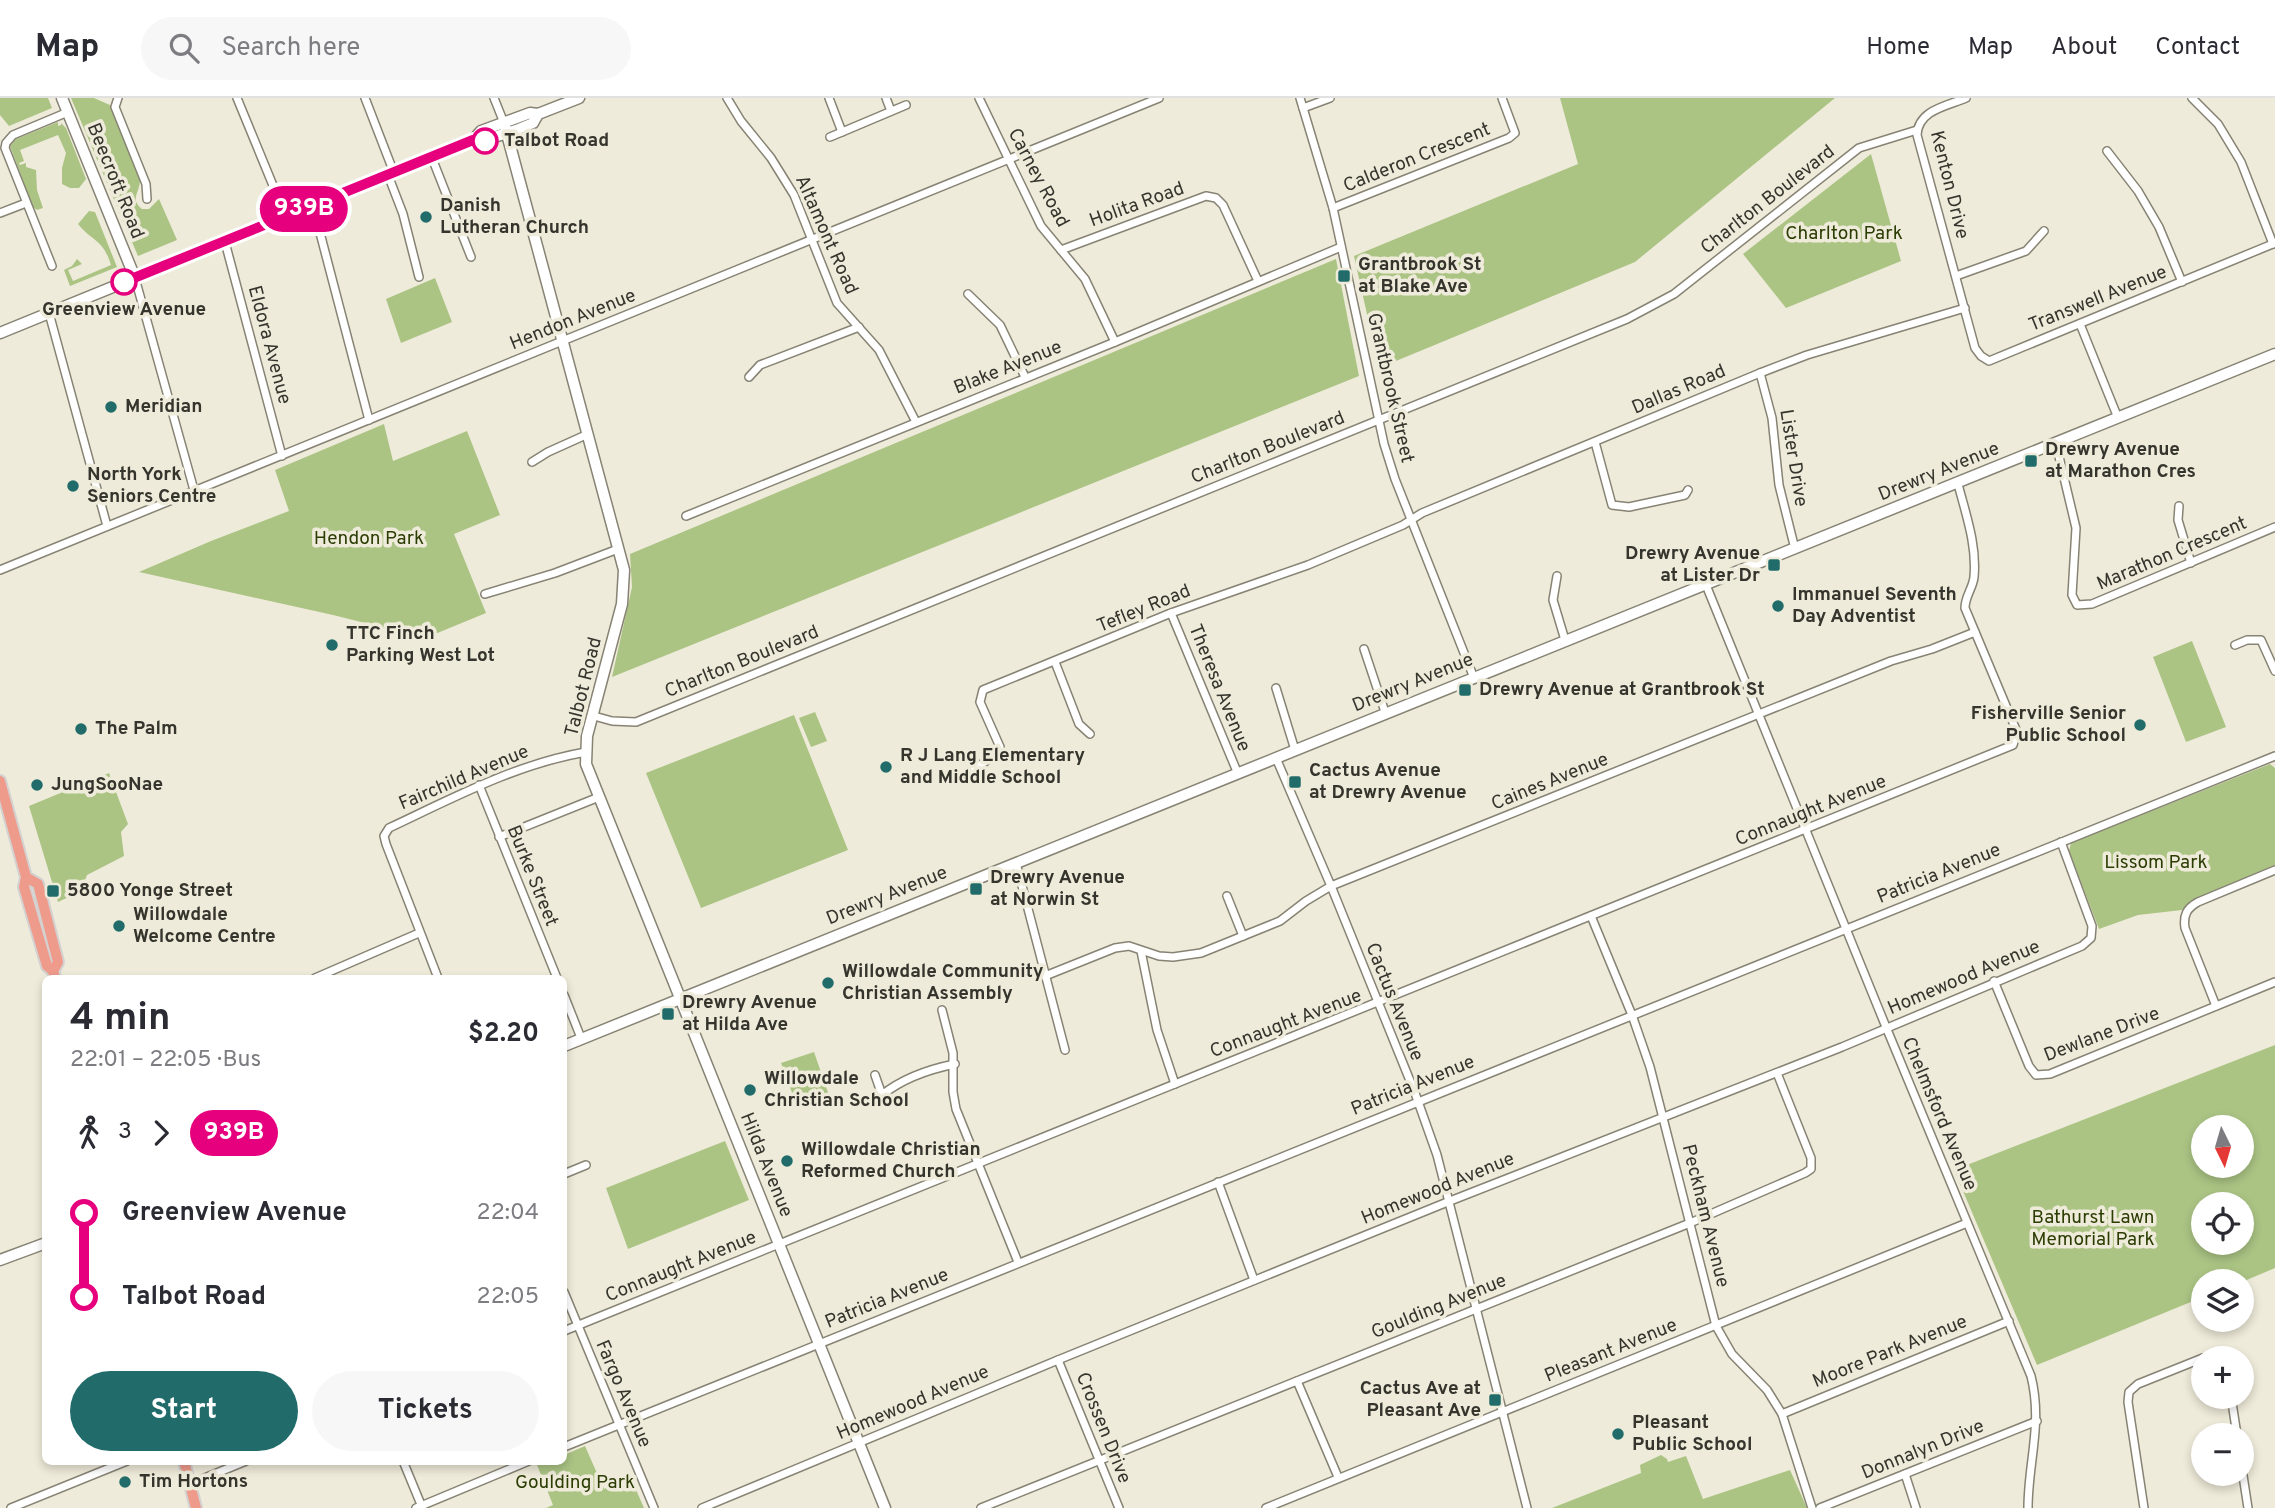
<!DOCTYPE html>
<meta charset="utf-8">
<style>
:root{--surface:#fff;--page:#f7f7f7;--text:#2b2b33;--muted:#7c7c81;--line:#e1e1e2;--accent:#216c6a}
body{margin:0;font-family:Overpass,sans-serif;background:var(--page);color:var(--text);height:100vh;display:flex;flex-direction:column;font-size:26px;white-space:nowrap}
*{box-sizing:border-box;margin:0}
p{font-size:23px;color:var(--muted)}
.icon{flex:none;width:38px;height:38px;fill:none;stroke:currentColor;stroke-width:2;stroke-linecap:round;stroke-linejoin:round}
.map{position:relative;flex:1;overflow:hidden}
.panel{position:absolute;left:42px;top:877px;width:525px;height:490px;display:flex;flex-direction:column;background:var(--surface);border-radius:10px;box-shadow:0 4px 10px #0003}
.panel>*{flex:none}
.badge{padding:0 14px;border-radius:23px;font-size:24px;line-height:46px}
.needle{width:46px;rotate:175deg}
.tools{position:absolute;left:2191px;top:1017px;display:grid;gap:14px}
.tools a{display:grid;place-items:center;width:63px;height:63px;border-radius:50%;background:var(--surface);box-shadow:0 4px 10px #0003;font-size:35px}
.map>.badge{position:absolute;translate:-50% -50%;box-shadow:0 0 0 4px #fff}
.legs{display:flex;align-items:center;gap:10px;height:77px;padding:0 28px;font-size:23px}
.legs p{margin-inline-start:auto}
.headline{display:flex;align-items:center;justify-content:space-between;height:119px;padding:0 28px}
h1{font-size:38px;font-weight:700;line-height:52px}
.primary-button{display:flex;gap:14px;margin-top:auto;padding:14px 28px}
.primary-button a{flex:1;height:80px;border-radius:42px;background:var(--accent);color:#fff;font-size:28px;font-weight:700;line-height:80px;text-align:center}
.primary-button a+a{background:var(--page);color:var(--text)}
ul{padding:0 28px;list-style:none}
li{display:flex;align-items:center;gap:24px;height:84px;font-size:26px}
li i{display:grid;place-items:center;width:10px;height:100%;margin:0 9px;background:currentColor}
li i::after{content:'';width:18px;height:18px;margin:-9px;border:5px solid;border-radius:50%;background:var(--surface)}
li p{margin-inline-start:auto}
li:first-child i{background:linear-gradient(#0000 50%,currentColor 0)}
li:last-child i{background:linear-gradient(currentColor 50%,#0000 0)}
header{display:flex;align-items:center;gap:42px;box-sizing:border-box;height:98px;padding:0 35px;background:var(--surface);border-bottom:2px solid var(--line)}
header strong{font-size:33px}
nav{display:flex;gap:38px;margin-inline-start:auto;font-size:24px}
.search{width:490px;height:63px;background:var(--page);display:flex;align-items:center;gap:18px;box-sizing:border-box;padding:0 24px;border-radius:38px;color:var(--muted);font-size:26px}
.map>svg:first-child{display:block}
.green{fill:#abc484;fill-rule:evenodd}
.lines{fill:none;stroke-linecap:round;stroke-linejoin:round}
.street-casing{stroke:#878374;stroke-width:10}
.secondary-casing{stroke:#878374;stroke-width:13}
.primary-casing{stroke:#d3d2d1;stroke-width:14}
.street{stroke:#fff;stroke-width:7}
.secondary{stroke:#fff;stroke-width:10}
.primary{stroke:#ef9b8c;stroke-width:10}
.line-1-casing{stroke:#fff;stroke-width:16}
.line-1{stroke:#e6007e;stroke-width:10}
.stop-1-dot{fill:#fff;stroke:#e6007e;stroke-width:3.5}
.poi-dot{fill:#216c6a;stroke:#efebda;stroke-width:2.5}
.labels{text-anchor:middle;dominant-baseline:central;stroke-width:7;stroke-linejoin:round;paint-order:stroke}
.stop-label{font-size:19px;font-weight:bold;fill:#35342d;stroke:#efebda;text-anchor:start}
.street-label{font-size:19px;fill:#35342d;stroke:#efebda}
.poi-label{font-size:19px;font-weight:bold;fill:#35342d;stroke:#efebda;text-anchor:start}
.park-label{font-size:19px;fill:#2c3d04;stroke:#efebda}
</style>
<header>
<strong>Map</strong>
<div class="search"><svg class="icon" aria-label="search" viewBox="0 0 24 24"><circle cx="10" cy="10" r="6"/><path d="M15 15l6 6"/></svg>Search here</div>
<nav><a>Home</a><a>Map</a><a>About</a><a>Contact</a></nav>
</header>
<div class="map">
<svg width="2275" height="1410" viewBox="0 0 2275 1410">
<rect width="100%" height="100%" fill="#efebda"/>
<!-- green -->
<g class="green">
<path d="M0,0H48L52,10L9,28L0,17Z"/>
<path d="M71,0H94L110,7L140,83C139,96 130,101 142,111H149L159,101L177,142L138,158Z"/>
<path d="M1560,0H1835L1635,164L1379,270L1354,158L1578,66Z"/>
<path d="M58,24V28L61,27V25L66,30L86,81L79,90H70L62,86V70L66,55L58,37L20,52L24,63L19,65L20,67L26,65V69L36,72L37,92L43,110L37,112L33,109L10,48L16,41Z"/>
<path d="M1871,56L1901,163L1786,210L1743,156Z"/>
<path d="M89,113L95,114L117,169L70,188L64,172L72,168L77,161L82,166L68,172L73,183L111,167C103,141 94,145 78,126Z"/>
<path d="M1336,161L1359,278L612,579L632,489L630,456Z"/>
<path d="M435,180L452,224L401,245L386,201Z"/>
<path d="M384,326L393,363L467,333L500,417L454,436L486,515L418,543L413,542V537L333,517L139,474L211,443L289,413L275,372Z"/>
<path d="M2192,543L2226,629L2186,644L2153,559Z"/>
<path d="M815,614L827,643L811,649L799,620Z"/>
<path d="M794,617L848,752L701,810L646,675Z"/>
<path d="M2270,666L2275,670V767L2192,802L2182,812L2138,817L2099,831L2069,753L2071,745Z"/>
<path d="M109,675L128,726L121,734L124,758L87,777L85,782L90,789L58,804L29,708Z"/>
<path d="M2275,947V1170L2242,1184L2203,1183V1199L2037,1267L1954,1072ZM2203,1029H2242V1068H2203ZM2203,1106H2242V1144H2203Z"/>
<path d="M814,954L830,1000L798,1011L781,965Z"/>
<path d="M725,1043L749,1102L628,1151L606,1090Z"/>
<path d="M585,1348L604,1391L630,1378L644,1410H546L553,1407L537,1367L547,1363H564V1357Z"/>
<path d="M1661,1357L1667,1361L1668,1364L1686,1358L1703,1401L1790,1372L1807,1410H1552L1641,1375L1640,1367Z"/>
</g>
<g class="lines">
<!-- street casing -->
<g class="street-casing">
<g id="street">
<path d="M118,0L115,9L146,86L147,101"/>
<path d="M237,0L286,119"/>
<path d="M365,0L394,75"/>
<path d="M494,0L504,25"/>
<path d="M727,0L741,23L771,60L794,97L837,205L879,252L916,324"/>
<path d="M829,0L842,34L906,7"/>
<path d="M886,0L891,13"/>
<path d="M979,0L1041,128L1085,181L1115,244"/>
<path d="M1300,0L1333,110L1384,346L1395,381L1474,580"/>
<path d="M1966,0C1947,8 1918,12 1917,37L1975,250L1981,258L1989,263L2275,145"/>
<path d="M2192,0L2218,26L2241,64L2273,146"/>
<path d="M1303,10L1330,0"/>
<path d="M830,39L842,34"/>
<path d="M2107,53L2138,93L2159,129L2182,184"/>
<path d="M432,60L471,159"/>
<path d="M388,77L403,116L419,179"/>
<path d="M313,108L369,322"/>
<path d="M1333,110L1509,40L1515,35L1502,0"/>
<path d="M0,115L26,105"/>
<path d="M225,144L282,358"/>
<path d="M1061,152L1206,98L1216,100L1223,107L1258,183"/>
<path d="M52,168L5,50L6,45L13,37L68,14"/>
<path d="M1956,178L2026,153L2044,133"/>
<path d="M135,180L194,392"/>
<path d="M968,196L1000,227L1025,279"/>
<path d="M49,215L107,428"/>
<path d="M2080,226L2118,320"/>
<path d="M1760,275L1772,320L1779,387L1795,451"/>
<path d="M749,279L760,267L859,229"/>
<path d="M1595,344L1612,407L1629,409L1685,397L1688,392"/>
<path d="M2056,346L2076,430L2072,497L2077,507L2092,506L2275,429"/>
<path d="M532,364L548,354L588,336"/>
<path d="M2179,408L2178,422L2191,465"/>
<path d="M686,418L1115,244L1341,149"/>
<path d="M0,472L1159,0"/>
<path d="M1557,478L1553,502L1565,542"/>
<path d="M1706,487L1886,929L2031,1278C2043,1326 2028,1364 2028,1410"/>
<path d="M485,496L555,475L618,451"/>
<path d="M1171,515L1238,676"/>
<path d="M2235,547L2247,542H2261L2275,573"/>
<path d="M1364,551L1385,614"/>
<path d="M1055,564L1079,626L1090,636"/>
<path d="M1276,590L1295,652"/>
<path d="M594,618L612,623L636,624L1627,221L1674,196L1859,50L1917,32"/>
<path d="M1276,660L1331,788L1415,995L1437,1057L1527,1410"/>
<path d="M967,676L992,659L1000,649L980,604L983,592L1171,515L1308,467L1403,427L1422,415L1760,275L1807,257L1965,210"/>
<path d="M479,687L557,880"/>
<path d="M499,739L599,699"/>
<path d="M1016,765L1065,952"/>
<path d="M1227,798L1243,838"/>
<path d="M1591,818L1632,917L1650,969L1716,1228L1732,1256L1767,1292L1782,1316L1812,1410"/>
<path d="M1141,853L1157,932L1175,986"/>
<path d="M1045,878L1115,850L1129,848L1159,858L1173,859L1201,855L1280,823L1306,803L1331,788L1891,563L1932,551L1975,534"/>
<path d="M315,880L419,835"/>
<path d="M438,880L386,746L384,738L389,730C453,700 516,666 586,654"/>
<path d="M1994,883L2029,968L2036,977L2050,976L2275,884"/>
<path d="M564,897L581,940"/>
<path d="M2216,908L2185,830C2183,817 2187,810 2198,804L2275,772"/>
<path d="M942,912L953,955V994L956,1011L1018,1164"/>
<path d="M875,977L882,997C902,981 930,971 955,966"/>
<path d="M564,1076L586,1067"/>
<path d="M1218,1084L1254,1182"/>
<path d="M564,1194L654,1410"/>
<path d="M564,1233C1047,1038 1531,845 2013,647L2017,634L1965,510C1965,498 1973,490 1974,479C1977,447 1966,417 1958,386"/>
<path d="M2204,1260L2221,1256L2224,1260"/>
<path d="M1058,1262L1119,1410"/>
<path d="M1297,1283L1338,1379"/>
<path d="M2231,1298L2237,1337"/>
<path d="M1782,1316L2009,1223"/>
<path d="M564,1349L2275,658"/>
<path d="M403,1363L422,1409"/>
<path d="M2242,1371L2248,1410"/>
<path d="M1905,1376L1916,1410"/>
<path d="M190,1386L246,1363"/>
<path d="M11,1410L127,1363"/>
<path d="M416,1410L529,1363"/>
<path d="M702,1410L1058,1262L1450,1103L1842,949L2082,848L2091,840L2092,828L2061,744"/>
<path d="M981,1410L1690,1125L1805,1075L1811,1071V1060L1777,975"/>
<path d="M1266,1410L1967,1125"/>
<path d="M1820,1410L2037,1323"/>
<path d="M2144,1410L2128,1304L2129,1294L2138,1286L2203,1260"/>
</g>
</g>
<!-- secondary casing -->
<g class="secondary-casing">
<g id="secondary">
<path d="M62,0L135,180"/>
<path d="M504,25L624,472L622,506L587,638L586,666L885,1410"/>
<path d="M473,42L481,33L530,15L538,16L579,0"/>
<path d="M0,235L473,42H485L516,32L533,25L538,16"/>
<path d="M564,948L2275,256"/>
<path d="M0,1162L46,1145"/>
</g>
</g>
<!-- primary casing -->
<g class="primary-casing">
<g id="primary">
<path d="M0,683L26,779L24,789L47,868L53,873L55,880"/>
<path d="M26,779L38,786L58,864L53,873"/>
<path d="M184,1363L196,1410"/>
</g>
</g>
<!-- street -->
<use href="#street" class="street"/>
<!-- secondary -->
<use href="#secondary" class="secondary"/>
<!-- primary -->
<use href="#primary" class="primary"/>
</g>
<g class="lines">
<!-- line-1 casing -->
<g class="line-1-casing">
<path id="line-1" d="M124,184L473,42L485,43"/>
</g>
<!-- line-1 -->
<use href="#line-1" class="line-1"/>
</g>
<!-- markers -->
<g class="stop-1-dot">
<circle cx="485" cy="43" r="12"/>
<circle cx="124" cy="184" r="12"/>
</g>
<g class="poi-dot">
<circle cx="426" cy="119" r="7"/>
<rect x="1337" y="171" width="14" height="14" rx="3.5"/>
<circle cx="111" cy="309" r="7"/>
<rect x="2024" y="356" width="14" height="14" rx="3.5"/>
<circle cx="73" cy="388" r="7"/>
<rect x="1767" y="460" width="14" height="14" rx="3.5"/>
<circle cx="1778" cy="508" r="7"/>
<circle cx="332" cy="547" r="7"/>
<rect x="1458" y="585" width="14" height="14" rx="3.5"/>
<circle cx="2140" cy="627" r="7"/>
<circle cx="81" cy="631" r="7"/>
<circle cx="886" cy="669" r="7"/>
<rect x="1288" y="677" width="14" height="14" rx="3.5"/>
<circle cx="37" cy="687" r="7"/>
<rect x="969" y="784" width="14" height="14" rx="3.5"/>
<rect x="46" y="786" width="14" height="14" rx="3.5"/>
<circle cx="119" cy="828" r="7"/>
<circle cx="828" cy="885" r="7"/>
<rect x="661" y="909" width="14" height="14" rx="3.5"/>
<circle cx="750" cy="992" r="7"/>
<circle cx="787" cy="1063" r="7"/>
<rect x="1488" y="1295" width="14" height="14" rx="3.5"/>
<circle cx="1618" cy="1336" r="7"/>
<circle cx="125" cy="1384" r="7"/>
</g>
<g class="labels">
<!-- stop labels -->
<g class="stop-label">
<text x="504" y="43">Talbot Road</text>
<text x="124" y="212" text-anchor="middle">Greenview Avenue</text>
</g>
<!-- street labels -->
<g class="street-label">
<text transform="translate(1417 60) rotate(-22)">Calderon Crescent</text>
<text transform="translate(1038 80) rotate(62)">Carney Road</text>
<text transform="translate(115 83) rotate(68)">Beecroft Road</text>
<text transform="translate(1949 87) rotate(76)">Kenton Drive</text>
<text transform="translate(1768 102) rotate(-38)">Charlton Boulevard</text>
<text transform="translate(1137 107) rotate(-20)">Holita Road</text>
<text transform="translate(826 137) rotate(66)">Altamont Road</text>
<text transform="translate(2098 201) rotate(-22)">Transwell Avenue</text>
<text transform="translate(573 222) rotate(-22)">Hendon Avenue</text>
<text transform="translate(269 247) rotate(75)">Eldora Avenue</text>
<text transform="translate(1008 270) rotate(-22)">Blake Avenue</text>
<text transform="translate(1390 290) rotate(77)">Grantbrook Street</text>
<text transform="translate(1679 292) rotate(-23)">Dallas Road</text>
<text transform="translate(1268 350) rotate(-22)">Charlton Boulevard</text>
<text transform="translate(1793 360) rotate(81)">Lister Drive</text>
<text transform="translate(1939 374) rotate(-22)">Drewry Avenue</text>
<text transform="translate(2172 456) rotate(-23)">Marathon Crescent</text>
<text transform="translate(1144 511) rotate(-22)">Tefley Road</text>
<text transform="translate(742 564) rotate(-22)">Charlton Boulevard</text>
<text transform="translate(1413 585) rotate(-22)">Drewry Avenue</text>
<text transform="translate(584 589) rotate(-76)">Talbot Road</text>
<text transform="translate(1219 590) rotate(68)">Theresa Avenue</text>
<text transform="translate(464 680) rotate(-23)">Fairchild Avenue</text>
<text transform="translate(1550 684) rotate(-22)">Caines Avenue</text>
<text transform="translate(1811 713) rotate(-22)">Connaught Avenue</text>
<text transform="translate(1939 776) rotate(-22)">Patricia Avenue</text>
<text transform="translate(532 778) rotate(68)">Burke Street</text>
<text transform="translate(887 798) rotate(-22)">Drewry Avenue</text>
<text transform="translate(1964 880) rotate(-23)">Homewood Avenue</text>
<text transform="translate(1394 904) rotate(68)">Cactus Avenue</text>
<text transform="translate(1286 926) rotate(-21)">Connaught Avenue</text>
<text transform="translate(2102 937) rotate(-21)">Dewlane Drive</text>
<text transform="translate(1413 988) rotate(-22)">Patricia Avenue</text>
<text transform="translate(1939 1016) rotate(67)">Chelmsford Avenue</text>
<text transform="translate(766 1067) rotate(68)">Hilda Avenue</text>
<text transform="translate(1438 1091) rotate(-22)">Homewood Avenue</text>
<text transform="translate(1705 1118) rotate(76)">Peckham Avenue</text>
<text transform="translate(681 1169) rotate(-22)">Connaught Avenue</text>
<text transform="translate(887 1201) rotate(-22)">Patricia Avenue</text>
<text transform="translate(1439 1209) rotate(-22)">Goulding Avenue</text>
<text transform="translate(1611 1253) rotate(-22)">Pleasant Avenue</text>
<text transform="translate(1890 1254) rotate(-22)">Moore Park Avenue</text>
<text transform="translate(623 1296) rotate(67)">Fargo Avenue</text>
<text transform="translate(913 1305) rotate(-23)">Homewood Avenue</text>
<text transform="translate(1103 1330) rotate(68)">Crossen Drive</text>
<text transform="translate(1923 1352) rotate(-22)">Donnalyn Drive</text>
</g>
<!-- poi labels -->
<g class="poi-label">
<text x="440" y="108">Danish<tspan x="440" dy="22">Lutheran Church</tspan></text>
<text x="1358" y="167">Grantbrook St<tspan x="1358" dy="22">at Blake Ave</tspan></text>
<text x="125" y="309">Meridian</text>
<text x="2045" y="352">Drewry Avenue<tspan x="2045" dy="22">at Marathon Cres</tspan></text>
<text x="87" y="377">North York<tspan x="87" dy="22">Seniors Centre</tspan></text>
<text x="1760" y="456" text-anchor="end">Drewry Avenue<tspan x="1760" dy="22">at Lister Dr</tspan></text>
<text x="1792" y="497">Immanuel Seventh<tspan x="1792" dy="22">Day Adventist</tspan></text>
<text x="346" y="536">TTC Finch<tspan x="346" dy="22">Parking West Lot</tspan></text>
<text x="1479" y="592">Drewry Avenue at Grantbrook St</text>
<text x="2126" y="616" text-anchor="end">Fisherville Senior<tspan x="2126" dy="22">Public School</tspan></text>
<text x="95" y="631">The Palm</text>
<text x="900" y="658">R J Lang Elementary<tspan x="900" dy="22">and Middle School</tspan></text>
<text x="1309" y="673">Cactus Avenue<tspan x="1309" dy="22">at Drewry Avenue</tspan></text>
<text x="51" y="687">JungSooNae</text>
<text x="990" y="780">Drewry Avenue<tspan x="990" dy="22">at Norwin St</tspan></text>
<text x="67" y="793">5800 Yonge Street</text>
<text x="133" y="817">Willowdale<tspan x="133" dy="22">Welcome Centre</tspan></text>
<text x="842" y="874">Willowdale Community<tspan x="842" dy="22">Christian Assembly</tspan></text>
<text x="682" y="905">Drewry Avenue<tspan x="682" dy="22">at Hilda Ave</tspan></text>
<text x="764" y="981">Willowdale<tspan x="764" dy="22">Christian School</tspan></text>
<text x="801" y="1052">Willowdale Christian<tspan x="801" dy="22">Reformed Church</tspan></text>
<text x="1481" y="1291" text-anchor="end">Cactus Ave at<tspan x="1481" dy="22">Pleasant Ave</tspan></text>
<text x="1632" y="1325">Pleasant<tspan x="1632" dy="22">Public School</tspan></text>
<text x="139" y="1384">Tim Hortons</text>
</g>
<!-- park labels -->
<g class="park-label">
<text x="1844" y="136">Charlton Park</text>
<text x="369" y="441">Hendon Park</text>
<text x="2156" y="765">Lissom Park</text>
<text x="2093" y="1120">Bathurst Lawn<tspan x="2093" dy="22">Memorial Park</tspan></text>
<text x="575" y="1385">Goulding Park</text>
</g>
</g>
</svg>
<div class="tools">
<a><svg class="needle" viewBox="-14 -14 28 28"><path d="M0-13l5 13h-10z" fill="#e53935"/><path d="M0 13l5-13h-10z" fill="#7c7c81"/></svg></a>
<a><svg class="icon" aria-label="locate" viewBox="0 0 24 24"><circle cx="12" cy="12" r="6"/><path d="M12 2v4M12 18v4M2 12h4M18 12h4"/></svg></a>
<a><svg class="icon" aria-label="layers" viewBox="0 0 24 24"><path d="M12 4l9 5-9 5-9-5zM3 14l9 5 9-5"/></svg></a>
<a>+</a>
<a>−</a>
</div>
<b class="badge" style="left:304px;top:111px;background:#e6007e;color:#fff">939B</b>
<section class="panel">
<div class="headline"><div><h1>4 min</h1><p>22:01 – 22:05 · Bus</p></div><b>$2.20</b></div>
<div class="legs"><svg class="icon" aria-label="walk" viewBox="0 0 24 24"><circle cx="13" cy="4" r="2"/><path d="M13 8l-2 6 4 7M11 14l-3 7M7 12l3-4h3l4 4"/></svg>3<svg class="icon" aria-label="forward" viewBox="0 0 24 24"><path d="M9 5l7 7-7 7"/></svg><b class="badge" style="background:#e6007e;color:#fff">939B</b></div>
<ul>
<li><i style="color:#e6007e"></i><b>Greenview Avenue</b><p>22:04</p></li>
<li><i style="color:#e6007e"></i><b>Talbot Road</b><p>22:05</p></li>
</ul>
<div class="primary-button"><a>Start</a><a>Tickets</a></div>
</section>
</div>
